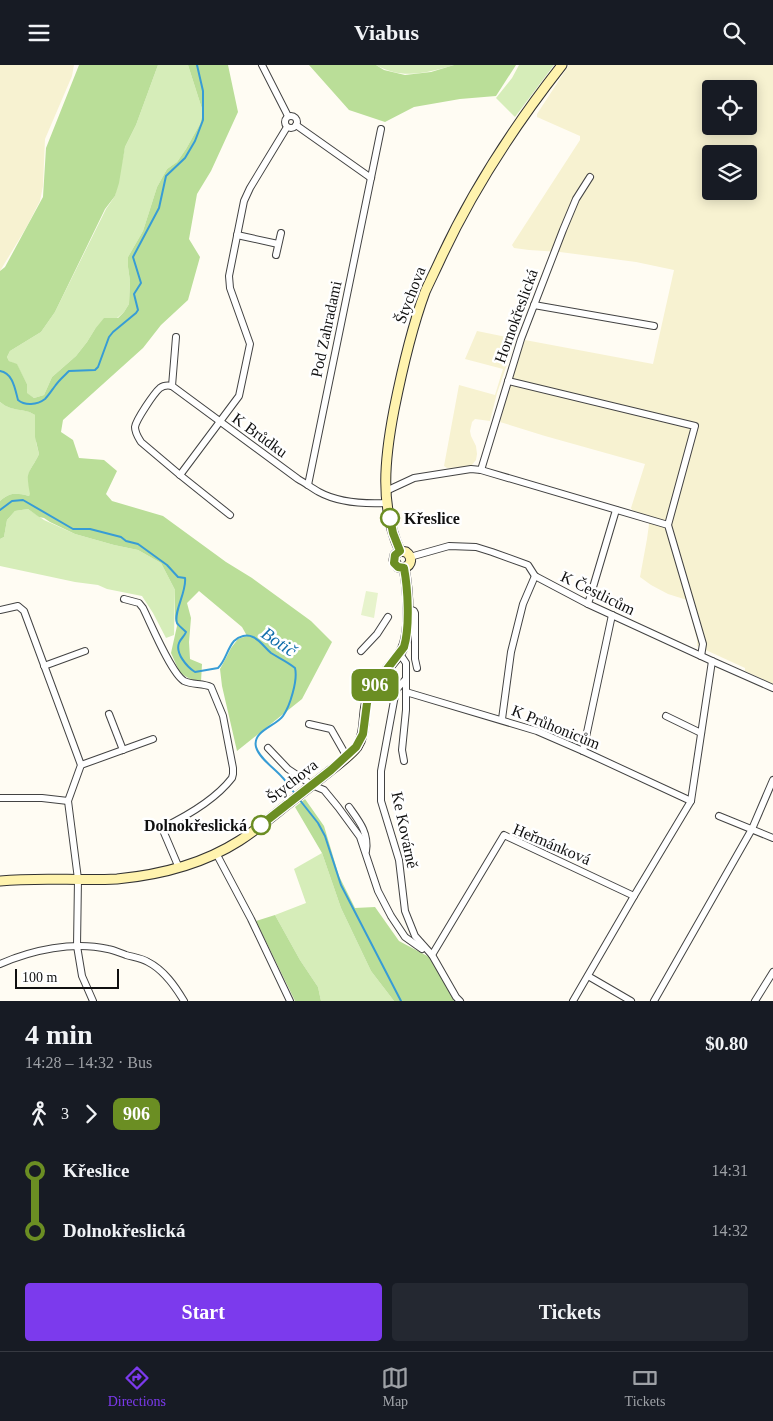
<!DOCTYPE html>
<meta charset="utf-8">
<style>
:root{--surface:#171b24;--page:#242831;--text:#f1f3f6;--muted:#9ea1a6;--line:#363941;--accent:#7c3aed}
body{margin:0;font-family:"Times New Roman",serif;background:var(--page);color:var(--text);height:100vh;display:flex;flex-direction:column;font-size:19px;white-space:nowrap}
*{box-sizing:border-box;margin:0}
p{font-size:16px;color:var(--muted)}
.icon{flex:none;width:28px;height:28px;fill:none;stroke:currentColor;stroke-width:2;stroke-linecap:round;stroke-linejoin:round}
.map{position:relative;height:936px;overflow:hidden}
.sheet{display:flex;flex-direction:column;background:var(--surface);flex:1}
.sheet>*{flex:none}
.badge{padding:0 10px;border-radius:8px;font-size:18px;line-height:32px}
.buttons{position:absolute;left:702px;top:15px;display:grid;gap:10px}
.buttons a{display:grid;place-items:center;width:55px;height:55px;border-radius:5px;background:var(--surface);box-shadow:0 2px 12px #0003;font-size:25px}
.scale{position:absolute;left:15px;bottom:12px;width:104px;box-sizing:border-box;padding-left:5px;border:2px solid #101010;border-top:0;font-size:14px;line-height:18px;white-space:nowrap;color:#101010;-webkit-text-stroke:4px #fff;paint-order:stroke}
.map>.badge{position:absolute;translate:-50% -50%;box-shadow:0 0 0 2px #fff}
.legs{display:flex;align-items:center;gap:8px;height:55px;padding:0 25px;font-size:16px}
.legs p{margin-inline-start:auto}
.overview{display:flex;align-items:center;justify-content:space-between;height:85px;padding:0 25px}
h1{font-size:28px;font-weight:600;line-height:38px}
.action{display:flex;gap:10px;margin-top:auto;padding:10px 25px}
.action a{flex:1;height:58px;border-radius:5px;background:var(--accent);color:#fff;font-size:20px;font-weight:600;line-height:58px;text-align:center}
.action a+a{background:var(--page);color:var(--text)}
ul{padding:0 25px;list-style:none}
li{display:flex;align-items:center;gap:18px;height:60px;font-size:19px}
li i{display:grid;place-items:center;width:8px;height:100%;margin:0 6px;background:currentColor}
li i::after{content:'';width:12px;height:12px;margin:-6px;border:4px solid;border-radius:50%;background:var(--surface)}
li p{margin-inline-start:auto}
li:first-child i{background:linear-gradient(#0000 50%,currentColor 0)}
li:last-child i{background:linear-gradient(currentColor 50%,#0000 0)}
header{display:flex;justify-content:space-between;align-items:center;height:65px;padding:0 25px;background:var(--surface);font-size:22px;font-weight:600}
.tab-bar{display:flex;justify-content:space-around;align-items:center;height:70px;border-top:1px solid var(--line);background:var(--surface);font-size:14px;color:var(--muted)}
.tab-bar a{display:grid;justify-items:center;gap:2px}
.tab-bar .active{color:var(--accent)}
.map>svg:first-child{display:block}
.farmland{fill:#f7f2d1;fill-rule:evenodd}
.green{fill:#d6edb9}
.forest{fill:#bade98}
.pitch{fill:#e7f3cc}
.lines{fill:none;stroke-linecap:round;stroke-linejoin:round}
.stream{stroke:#379cd5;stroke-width:2}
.street-casing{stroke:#434343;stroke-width:8}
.secondary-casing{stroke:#323232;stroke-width:11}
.street{stroke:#fff;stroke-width:6}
.secondary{stroke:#fff3ae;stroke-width:9}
.line-1-casing{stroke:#fff;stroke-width:11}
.line-1{stroke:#6b8e23;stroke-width:8}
.stop-1-dot{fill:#fff;stroke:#6b8e23;stroke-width:2.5}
.labels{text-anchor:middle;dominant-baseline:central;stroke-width:5;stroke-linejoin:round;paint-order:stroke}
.street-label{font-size:16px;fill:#101010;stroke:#fff}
.stop-label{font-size:16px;font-weight:bold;fill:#101010;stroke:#fff;text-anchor:start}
.water-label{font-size:18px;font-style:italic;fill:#106dab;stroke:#fff}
</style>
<header><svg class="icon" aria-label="menu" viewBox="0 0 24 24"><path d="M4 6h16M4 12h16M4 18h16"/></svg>Viabus<svg class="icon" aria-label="search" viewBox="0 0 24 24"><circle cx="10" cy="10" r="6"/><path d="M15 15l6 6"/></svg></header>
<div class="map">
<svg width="773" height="936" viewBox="0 0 773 936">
<rect width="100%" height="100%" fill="#fffcf3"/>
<!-- farmland -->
<g class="farmland">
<path d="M0,0H74L72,11L45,74L43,121L40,136L26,163L0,206Z"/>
<path d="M569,0H773V619L745,606V603L697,581V575L687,535L668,529L651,520L640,512L647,474L650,452L632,445L631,443L645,399L545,371L500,357L514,306L525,275L653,299L674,205L636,197L560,187L529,185L514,183L512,180L580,75V71L537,52V49ZM711,24H749V61H711ZM711,89H749V126H711Z"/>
<path d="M477,266L516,274L497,328L490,356L475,354L472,357L470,366L471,371L476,381L477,389L476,395L471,401L466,402L447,403L444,401L459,320L495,330L503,304L465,294Z"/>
</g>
<!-- green -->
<g class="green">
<path d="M158,0H188L203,47L200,59L186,84L177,97L167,104L157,122L143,166L128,192V202L130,216L129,239L124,247L117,253L95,264L87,277L76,291L52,312L44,330L34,333L26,328L27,319L17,300L9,296L7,292L10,286L41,267L55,247L106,144L115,131L125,82L136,60Z"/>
<path d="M376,0H454C427,8 402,15 376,0Z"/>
<path d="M519,0H554L515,52L496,33L512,13Z"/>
<path d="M0,337C13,348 24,342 35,350L36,377L39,389C29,410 25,404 31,429L29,431C16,428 11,427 0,436Z"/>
<path d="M28,444L44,455L75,469L114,480L138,485L161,498L175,525L174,570L166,573L153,548L142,531L107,524L98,520L75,517L0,501V474L4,472L7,455L15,446Z"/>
<path d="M322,788L341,843L371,906L394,936H321L318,922L300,895L275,850L306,838L294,804Z"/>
</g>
<!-- forest -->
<g class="forest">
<path d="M79,0H158L136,60L125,82L119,118L115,131L105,144L55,247L41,267L10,286L7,292L9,296L17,299L27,319V328L34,333L44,330L52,312L76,291L87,277L95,264L104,253H118L124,247L129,239L130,216L128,202V192L143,166L157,122L167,104L177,97L186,84L200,59L203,47L188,0H228L238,47L211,106L197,129L189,174L200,192L188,235L161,260L143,283L63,355L61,367L73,375L79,393L104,395L117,406L106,429L112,436L163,451L226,497L252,513L311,556L332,577L302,634L237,686L222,621L220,604L226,593L231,583L238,574L247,571L242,562L199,526L187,538L191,553L189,577L190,594L202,599L201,617L190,614L180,608L171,588L177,561L175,553V525L161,498L138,485L114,480L75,469L50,457L44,453L39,452L28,444L15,446L7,455L4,472L0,474V436C11,427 16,428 29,431L30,429C25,404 29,410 39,389L35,372V350C23,342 13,348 0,337V206L5,202L43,132L46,83Z"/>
<path d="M309,0H376L384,5L405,10L431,7L454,0H516L496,31L460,34L414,42L385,57L349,45Z"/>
<path d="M305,734L324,761L339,811L355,843L375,842L399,876L431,893L454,936H394L371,906L341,843L322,788L295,742Z"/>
<path d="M275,850L300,895L318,922L321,936H295L256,856Z"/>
</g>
<!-- pitch -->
<path class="pitch" d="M366,526L378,528L374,553L361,550Z"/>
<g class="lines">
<!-- stream -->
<g class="stream">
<path d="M0,306C13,308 15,324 18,335C25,341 37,340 45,334C48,331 52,325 55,321C59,315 64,311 69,306L95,305L98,302L109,272L113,267L136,248L138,245L134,229L141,218L133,192L159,143L166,111L185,93L195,76L203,55V26L197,0"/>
<path d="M0,445L12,436L23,435L73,464H90L121,472L126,476L138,479L167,500L178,512L185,513C187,526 173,548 177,558C179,561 183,564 186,567C184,572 181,573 179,578C175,588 187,602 195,607L218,603C226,595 227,584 234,576C239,571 247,569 253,572C260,575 265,583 271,588C279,593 288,597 295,603C298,615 290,641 283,651C276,661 252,666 256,682C259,693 274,703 282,712C287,717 291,724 296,730"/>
<path d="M299,734L318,758L325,771L341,820L401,936"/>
</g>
<!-- street casing -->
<g class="street-casing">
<g id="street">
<path d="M262,0L288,51"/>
<circle cx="291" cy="57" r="6"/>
<path d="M296,60L371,113"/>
<path d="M237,170L278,179"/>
<path d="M276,190L281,168"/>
<path d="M534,240L654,261"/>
<path d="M176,272L172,321L298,414C305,418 312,423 319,427C339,438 364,439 386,438"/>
<path d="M508,316L695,361L668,460"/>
<path d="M172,321C167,320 164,320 160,323C154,328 136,355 135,362C135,368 138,372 141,377L180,410L230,450"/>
<path d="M481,405L521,274L563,165L576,134L590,112"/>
<path d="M180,410L239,331L250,279L230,223L229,211L244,136L250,123L287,62"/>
<path d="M308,420L381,64"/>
<path d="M386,426L414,413L471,404L481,405L668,460L703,579L701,591"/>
<path d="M410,492L449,481L476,482L492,487L528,500L535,511L588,539L712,596L773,623"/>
<path d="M124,534L139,538L143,543C151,559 171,608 184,616C192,620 203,618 211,622L223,651L233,703V709L232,713C215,735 187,751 162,763L179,803"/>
<path d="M588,539L616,445"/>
<path d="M407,543L414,546L415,548V594L417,603"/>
<path d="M0,545L18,541L24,546L81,700L68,736L78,814L77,881L82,911L93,936"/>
<path d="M361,586L377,569L388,552"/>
<path d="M400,589L406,598V645L402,685L404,696"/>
<path d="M44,601L85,586"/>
<path d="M405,615L396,625L381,706V736L399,795L405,846L415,871L432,890L456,932L460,936"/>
<path d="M406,627L537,666L583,686L691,736"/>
<path d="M109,649L123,685"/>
<path d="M666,651L701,668"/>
<path d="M502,654L511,587L523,539L535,511"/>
<path d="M309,659L331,664L347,692"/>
<path d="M268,683L288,704L312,720L324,725L338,742L360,772L378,826L391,851L405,872L422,884"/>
<path d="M583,686L612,550"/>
<path d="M81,700L153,674"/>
<path d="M0,733H42L68,736"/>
<path d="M349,742C359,756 369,768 366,786"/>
<path d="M719,751L773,773"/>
<path d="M216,788L251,854L290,936"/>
<path d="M432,890L504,770L634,831"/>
<path d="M0,899C32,885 73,876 108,884C114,885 120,888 126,890C133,892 142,893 148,897C164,905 175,921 184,936"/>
<path d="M588,911L631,936"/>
<path d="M573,936L634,831L691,736L712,596"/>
<path d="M654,936L752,764L773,715"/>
<path d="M755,936L773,907"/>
</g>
</g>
<!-- secondary casing -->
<g class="secondary-casing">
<g id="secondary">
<path d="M400,486C379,441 385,392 394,345C402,305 411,265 425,227C430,216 436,204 441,193C473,124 515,60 562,0"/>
<path d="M400,486L406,487C413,492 412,500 404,503"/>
<path d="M400,486L395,490L394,495L398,502L404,503"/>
<path d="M0,816C39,812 78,816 117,814C159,810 203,799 239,776C258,764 275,749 293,735C307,724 321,713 335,702C342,696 351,690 357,682C368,665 361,644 370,627C377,613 391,602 400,588C412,571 408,523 404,503"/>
</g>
</g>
<!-- street -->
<use href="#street" class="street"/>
<!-- secondary -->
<use href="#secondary" class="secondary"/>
</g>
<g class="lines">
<!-- line-1 casing -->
<g class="line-1-casing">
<path id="line-1" d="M261,760L331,705L356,682L363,669L367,638L370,626L404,582C410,562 408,524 404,503L398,502L394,498L395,490L400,486L393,468L390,453"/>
</g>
<!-- line-1 -->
<use href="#line-1" class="line-1"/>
</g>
<!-- markers -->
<g class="stop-1-dot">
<circle cx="390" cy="453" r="9"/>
<circle cx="261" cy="760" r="9"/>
</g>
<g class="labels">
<!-- street labels -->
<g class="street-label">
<text transform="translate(410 230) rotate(-69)">Štychova</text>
<text transform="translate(516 251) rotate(-70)">Hornokřeslická</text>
<text transform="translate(326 264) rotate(-78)">Pod Zahradami</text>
<text transform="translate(260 370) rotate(36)">K Brůdku</text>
<text transform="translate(598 528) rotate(26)">K Čestlicům</text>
<text transform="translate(556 662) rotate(22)">K Průhonicům</text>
<text transform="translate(292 716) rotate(-38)">Štychova</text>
<text transform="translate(405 765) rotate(78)">Ke Kovárně</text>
<text transform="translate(552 779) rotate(23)">Heřmánková</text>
</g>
<!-- stop labels -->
<g class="stop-label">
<text x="404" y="453">Křeslice</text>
<text x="247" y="760" text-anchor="end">Dolnokřeslická</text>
</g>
<!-- water labels -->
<g class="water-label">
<text transform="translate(279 577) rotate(34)">Botič</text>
</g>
</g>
</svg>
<div class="buttons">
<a><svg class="icon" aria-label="locate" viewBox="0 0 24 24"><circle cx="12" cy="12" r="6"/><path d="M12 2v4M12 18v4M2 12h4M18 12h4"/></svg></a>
<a><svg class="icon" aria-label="layers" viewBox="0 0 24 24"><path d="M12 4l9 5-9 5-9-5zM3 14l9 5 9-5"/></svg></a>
</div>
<div class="scale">100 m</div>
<b class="badge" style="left:375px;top:620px;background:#6b8e23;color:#fff">906</b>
</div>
<section class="sheet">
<div class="overview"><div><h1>4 min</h1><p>14:28 – 14:32 · Bus</p></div><b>$0.80</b></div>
<div class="legs"><svg class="icon" aria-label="walk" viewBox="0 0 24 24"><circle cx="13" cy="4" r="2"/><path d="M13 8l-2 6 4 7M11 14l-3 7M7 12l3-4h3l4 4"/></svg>3<svg class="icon" aria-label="forward" viewBox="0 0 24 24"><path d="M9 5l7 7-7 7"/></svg><b class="badge" style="background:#6b8e23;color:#fff">906</b></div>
<ul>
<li><i style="color:#6b8e23"></i><b>Křeslice</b><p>14:31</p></li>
<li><i style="color:#6b8e23"></i><b>Dolnokřeslická</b><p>14:32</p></li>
</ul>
<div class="action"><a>Start</a><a>Tickets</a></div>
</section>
<nav class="tab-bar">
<a class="active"><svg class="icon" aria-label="directions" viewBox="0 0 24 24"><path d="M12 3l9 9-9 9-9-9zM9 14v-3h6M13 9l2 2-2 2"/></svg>Directions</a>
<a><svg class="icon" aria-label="map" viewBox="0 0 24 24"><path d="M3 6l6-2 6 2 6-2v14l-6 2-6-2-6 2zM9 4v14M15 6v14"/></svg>Map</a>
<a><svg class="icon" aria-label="tickets" viewBox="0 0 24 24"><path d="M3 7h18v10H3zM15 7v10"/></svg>Tickets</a>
</nav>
